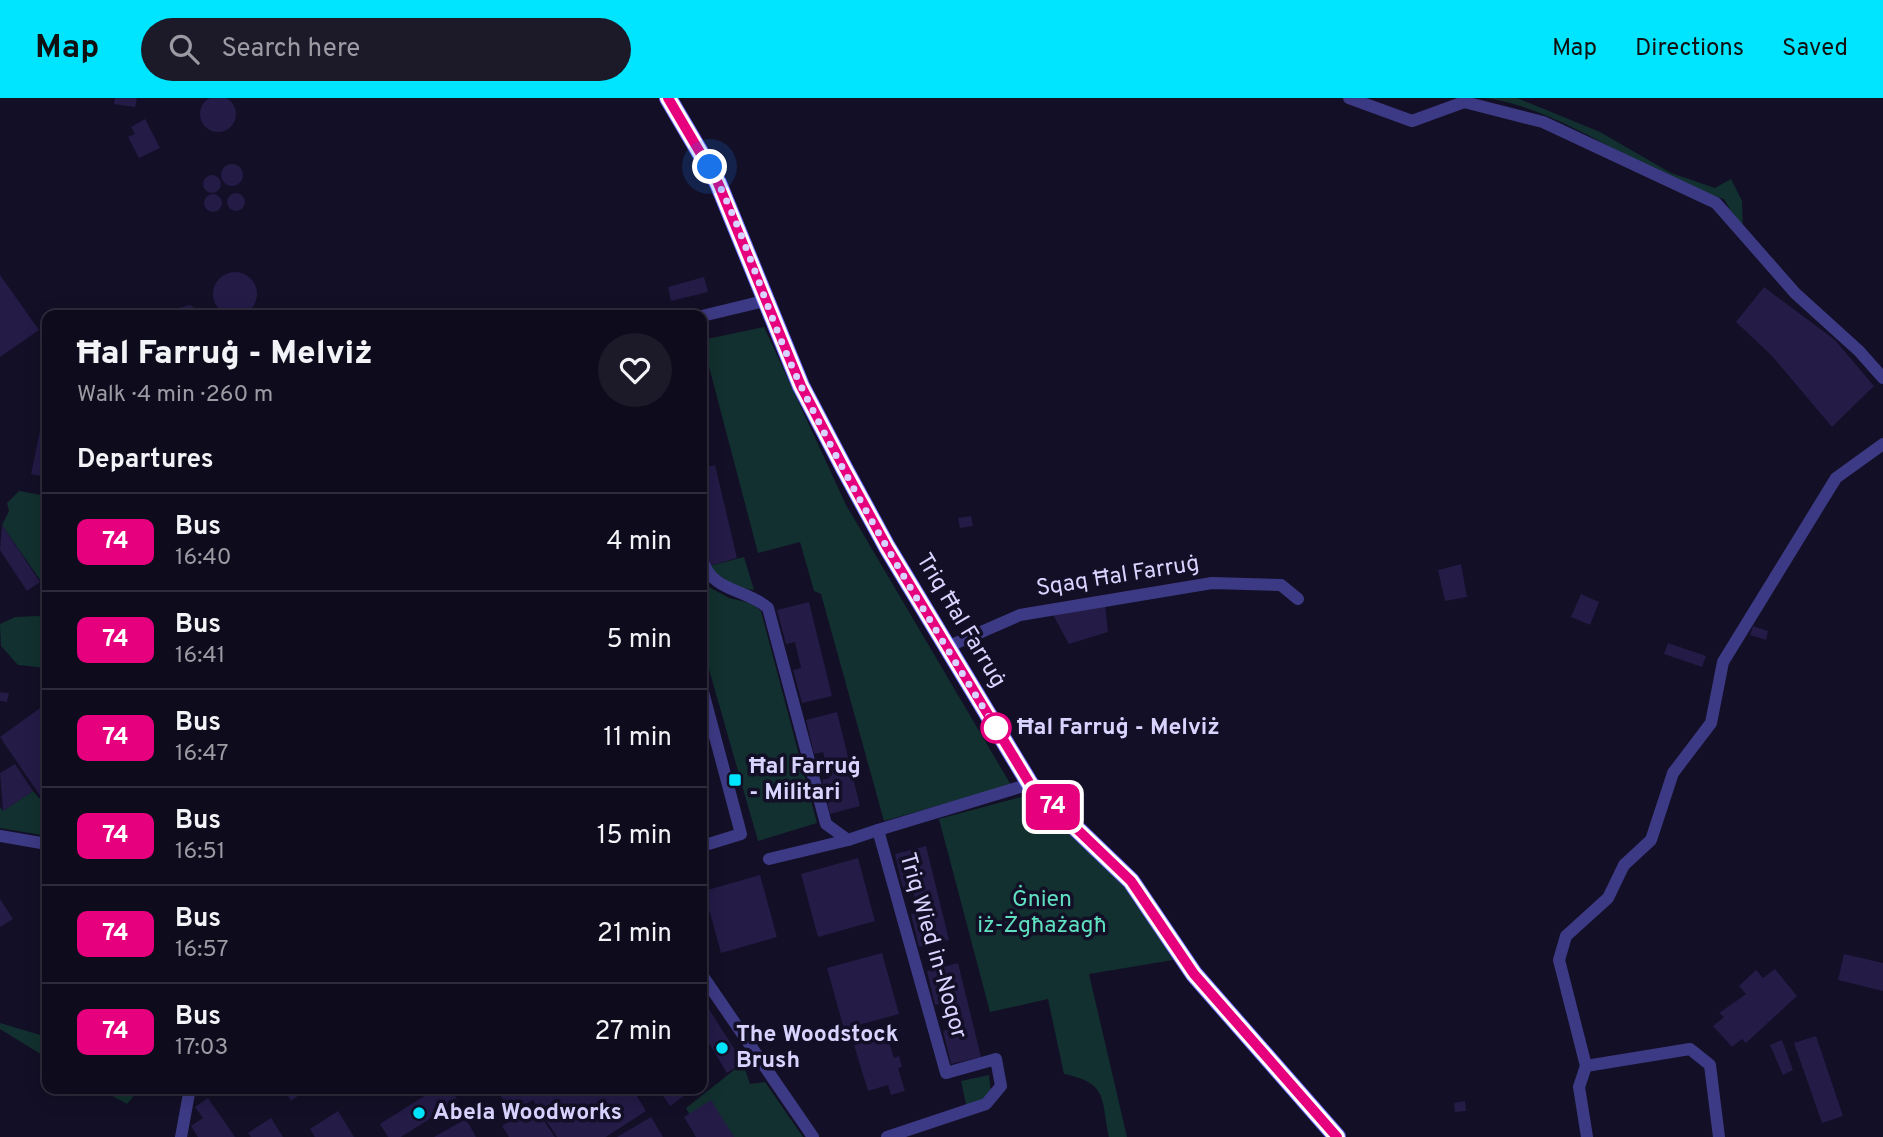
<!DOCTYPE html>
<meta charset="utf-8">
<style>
:root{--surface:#0e0b1c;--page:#1c1929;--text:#f1f3f6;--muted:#9b9ba3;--line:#2e2b3b;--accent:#00e5ff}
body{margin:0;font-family:Overpass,sans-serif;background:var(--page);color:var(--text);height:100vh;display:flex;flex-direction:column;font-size:26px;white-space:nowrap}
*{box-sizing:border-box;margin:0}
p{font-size:23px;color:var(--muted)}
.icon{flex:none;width:38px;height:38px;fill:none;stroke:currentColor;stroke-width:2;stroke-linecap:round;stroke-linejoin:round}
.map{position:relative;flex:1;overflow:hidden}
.sheet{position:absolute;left:42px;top:212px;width:665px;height:784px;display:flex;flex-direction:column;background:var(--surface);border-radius:14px;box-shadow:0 4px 18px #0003,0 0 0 2px var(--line)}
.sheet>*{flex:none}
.badge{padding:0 14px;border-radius:10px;font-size:24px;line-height:46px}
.you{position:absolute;width:35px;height:35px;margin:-18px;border:5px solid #fff;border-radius:50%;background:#1a73e8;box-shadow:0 0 0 10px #1a73e833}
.map>.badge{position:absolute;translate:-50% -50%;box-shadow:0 0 0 4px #fff}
h2{padding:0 35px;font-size:26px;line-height:63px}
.round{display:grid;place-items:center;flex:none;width:74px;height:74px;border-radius:37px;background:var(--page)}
.headline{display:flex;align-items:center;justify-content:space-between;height:119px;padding:0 35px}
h1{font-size:33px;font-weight:800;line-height:52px}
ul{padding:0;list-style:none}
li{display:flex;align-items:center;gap:21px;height:98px;padding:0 35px;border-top:2px solid var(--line)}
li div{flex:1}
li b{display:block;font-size:26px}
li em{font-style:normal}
li .badge{min-width:77px;font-weight:700;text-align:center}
header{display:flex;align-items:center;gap:42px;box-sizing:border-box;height:98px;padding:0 35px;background:var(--accent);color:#111}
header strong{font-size:33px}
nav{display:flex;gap:38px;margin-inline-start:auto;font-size:24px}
.search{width:490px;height:63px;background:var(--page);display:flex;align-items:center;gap:18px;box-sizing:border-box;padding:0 24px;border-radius:38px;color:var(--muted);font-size:26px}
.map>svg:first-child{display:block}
.green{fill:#12302f}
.building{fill:#241b47}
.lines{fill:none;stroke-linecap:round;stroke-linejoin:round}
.minor{stroke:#3d3a85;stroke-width:12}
.secondary{stroke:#6f6bff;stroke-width:18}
.line-casing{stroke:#fff;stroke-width:16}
.line{stroke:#e6007e;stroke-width:10}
.walk{stroke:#d9d4ff;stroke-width:7;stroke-dasharray:0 12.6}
.stop-dot{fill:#fff;stroke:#e6007e;stroke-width:3.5}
.poi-dot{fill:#00e5ff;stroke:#130f26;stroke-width:2.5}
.labels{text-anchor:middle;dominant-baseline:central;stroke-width:7;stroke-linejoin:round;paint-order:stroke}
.street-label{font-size:23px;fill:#d9d4ff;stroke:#130f26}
.stop-label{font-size:23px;font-weight:bold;fill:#d9d4ff;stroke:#130f26;text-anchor:start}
.poi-label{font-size:23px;font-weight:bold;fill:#d9d4ff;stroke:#130f26;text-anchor:start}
.park-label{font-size:23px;fill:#5fe0c0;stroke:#130f26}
</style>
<header>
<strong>Map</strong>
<div class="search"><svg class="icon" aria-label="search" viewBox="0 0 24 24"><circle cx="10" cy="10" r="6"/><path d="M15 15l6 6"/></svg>Search here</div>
<nav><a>Map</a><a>Directions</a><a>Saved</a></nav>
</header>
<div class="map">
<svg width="1883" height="1039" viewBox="0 0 1883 1039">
<rect width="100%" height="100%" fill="#130f26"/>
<!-- green -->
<g class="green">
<path d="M1486,0H1517L1600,34L1671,75L1715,90L1731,81L1742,103L1743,134L1724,101C1641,78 1572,13 1486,0Z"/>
<path d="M764,229L846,407L1011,687L884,723L821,496L814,493L800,444L758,455L702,242Z"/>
<path d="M19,393L47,398V443L41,449L47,457V492L2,427L9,413L7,405Z"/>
<path d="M744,459L754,492L729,488L709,468Z"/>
<path d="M702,485L729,500L751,505L761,513L817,725L758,743L702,547Z"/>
<path d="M39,518L47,522V570L18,567L1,548L0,526L15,519Z"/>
<path d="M33,693L41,702L47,699V738L0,730V709L3,713Z"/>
<path d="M1021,699L1078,742L1130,795L1173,862L1089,876L1127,1039H1109C1101,1000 1108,985 1064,976L1048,901L990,914L939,721Z"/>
<path d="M0,925L47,939V960L0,931Z"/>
<path d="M743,965L750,986L765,984L803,1039H701L686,1010Z"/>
<path d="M989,977L991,996L967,1011L961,983Z"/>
<path d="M100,991H131L133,999L127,1006Z"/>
</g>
<!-- building -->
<g class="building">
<circle cx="218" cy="16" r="18"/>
<path d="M115,0H137L135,9L114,6Z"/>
<path d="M145,21L160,50L139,60L128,39L135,36L131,29Z"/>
<circle cx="232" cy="77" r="11"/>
<circle cx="212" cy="86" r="9"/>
<circle cx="236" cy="104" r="9"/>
<circle cx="213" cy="105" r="9"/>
<circle cx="235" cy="196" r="22"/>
<path d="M0,177L39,232L0,259Z"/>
<path d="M704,179L708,194L671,203L668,189Z"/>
<path d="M1764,189L1835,242L1874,288L1832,329L1772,258L1736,224Z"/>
<path d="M190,207L206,217H169L175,211Z"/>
<path d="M46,304H47V379L31,376Z"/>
<path d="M715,367L737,460L709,468L702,442V435L708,433L702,410V370Z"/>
<path d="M971,418L973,428L960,430L958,420Z"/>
<path d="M2,427L40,484L27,493L0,452Z"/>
<path d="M1461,466L1467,499L1445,503L1438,472Z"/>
<path d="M1581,496L1599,504L1590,527L1571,519Z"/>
<path d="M809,504L832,598L802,605L793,572L801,570L795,544L786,546L777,512Z"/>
<path d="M1105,507L1108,534L1069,546L1052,515Z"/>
<path d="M1753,528L1768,533L1766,542L1750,537Z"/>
<path d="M1668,545L1706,558L1702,569L1664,556Z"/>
<path d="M0,594L9,595L7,604L0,603Z"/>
<path d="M43,608L47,614V699L43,702L0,639Z"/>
<path d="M837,614L860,708L830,716L822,682L830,680L823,654L814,656L806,622Z"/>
<path d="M15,666L33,693L3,713L0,675Z"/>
<path d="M926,748L949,842L919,849L911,816L918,814L912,787L903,790L895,756Z"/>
<path d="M858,760L875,823L818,839L801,776Z"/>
<path d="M760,777L777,839L721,855L704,793Z"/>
<path d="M0,801L13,821L0,829Z"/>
<path d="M882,855L899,916L844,931L827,870Z"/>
<path d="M1844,856L1883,865V893L1838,882Z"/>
<path d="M958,865L981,959L951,966L943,933L950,931L944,905L935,907L927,873Z"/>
<path d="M1775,871L1797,898L1746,945L1742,941L1732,949L1713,928L1724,919L1719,915L1746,896L1739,888L1756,872L1763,880Z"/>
<path d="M702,900L743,965L727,975L702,934Z"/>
<path d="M1816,938L1843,1018L1822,1025L1794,945Z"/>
<path d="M874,941L875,944L888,941L894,960L899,958L902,969L898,970L905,993L891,997L888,987L868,993L854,947Z"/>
<path d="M1782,942L1793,972L1783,977L1770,947Z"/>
<path d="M283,990H309L291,1003Z"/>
<path d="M437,990H450L458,1003L401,1039H388L380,1026Z"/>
<path d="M496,990H632L646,1013L606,1039H557L533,1002L511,1015Z"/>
<path d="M658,990H695L670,1008Z"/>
<path d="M208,1000L235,1039H198L191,1028L203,1020L195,1009Z"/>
<path d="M711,1002L734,1039H696L684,1019Z"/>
<path d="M1465,1003L1466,1013L1455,1014L1454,1005Z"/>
<path d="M533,1007L555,1039H509L502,1028Z"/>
<path d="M338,1013L354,1039H315L310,1031Z"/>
<path d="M651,1019L663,1039H617Z"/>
<path d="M271,1020L283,1039H251L248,1035Z"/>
<path d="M466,1021L476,1039H434Z"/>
</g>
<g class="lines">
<!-- minor -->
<g class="minor">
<path d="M1349,0L1412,23L1464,4L1543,24L1716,105L1795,195L1859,253L1883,280"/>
<path d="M702,218L768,202"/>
<path d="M702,461C712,495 746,490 768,510L826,726L848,742L878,732L946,975L996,961L1001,988L986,1006L887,1039"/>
<path d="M947,549L1020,517L1212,485L1281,487L1298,501"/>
<path d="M702,590L741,736L702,748"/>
<path d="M878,732L1030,686"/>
<path d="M0,738L47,746"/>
<path d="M769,761L848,742"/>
<path d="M702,877L813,1039"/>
<path d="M1586,968L1690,951L1710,967L1719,1039"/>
<path d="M181,1039L190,990"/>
<path d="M1587,1039L1579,989L1586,968L1559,862L1566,838L1608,800L1624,767L1651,742L1673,675L1711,625L1723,564L1836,380L1883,346"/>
</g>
<!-- secondary -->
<path class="secondary" d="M668,0L718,85L801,288L844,370L887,449L1030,686L1131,783L1194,876L1337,1039"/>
</g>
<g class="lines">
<!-- line casing -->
<g class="line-casing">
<path id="line" d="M668,0L718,85L801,288L844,370L887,449L1030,686L1131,783L1194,876L1337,1039"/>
</g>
<!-- line -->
<use href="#line" class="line"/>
<!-- walk -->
<path class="walk" d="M710,69C748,140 767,218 802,290C860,411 932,526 1002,640L996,630"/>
</g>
<!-- markers -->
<circle class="stop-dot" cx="996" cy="630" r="14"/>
<g class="poi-dot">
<rect x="728" y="675" width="14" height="14" rx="3.5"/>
<circle cx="722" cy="950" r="7"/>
<circle cx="419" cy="1015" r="7"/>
</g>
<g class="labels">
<!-- street labels -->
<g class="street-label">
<text transform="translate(1118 479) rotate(-9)">Sqaq Ħal Farruġ</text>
<text transform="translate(960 523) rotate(59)">Triq Ħal Farruġ</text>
<text transform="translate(932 848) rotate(74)">Triq Wied in-Noqor</text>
</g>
<!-- stop labels -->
<g class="stop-label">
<text x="1017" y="630">Ħal Farruġ - Melviż</text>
</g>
<!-- poi labels -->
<g class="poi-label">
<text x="749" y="669">Ħal Farruġ<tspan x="749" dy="26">- Militari</tspan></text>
<text x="736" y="937">The Woodstock<tspan x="736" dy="26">Brush</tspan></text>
<text x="433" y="1015">Abela Woodworks</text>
</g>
<!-- park labels -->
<g class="park-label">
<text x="1042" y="802">Ġnien<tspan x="1042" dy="26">iż-Żgħażagħ</tspan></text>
</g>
</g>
</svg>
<div class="you" style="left:710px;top:69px"></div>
<b class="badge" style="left:1053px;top:709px;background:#e6007e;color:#fff">74</b>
<section class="sheet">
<div class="headline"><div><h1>Ħal Farruġ - Melviż</h1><p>Walk · 4 min · 260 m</p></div><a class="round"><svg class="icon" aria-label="heart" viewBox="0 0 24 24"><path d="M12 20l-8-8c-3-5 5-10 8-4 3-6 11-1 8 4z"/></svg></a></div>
<h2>Departures</h2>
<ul>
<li><span class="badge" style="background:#e6007e;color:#fff">74</span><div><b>Bus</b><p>16:40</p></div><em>4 min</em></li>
<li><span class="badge" style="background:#e6007e;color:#fff">74</span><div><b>Bus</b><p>16:41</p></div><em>5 min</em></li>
<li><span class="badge" style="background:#e6007e;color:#fff">74</span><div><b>Bus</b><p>16:47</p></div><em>11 min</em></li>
<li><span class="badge" style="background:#e6007e;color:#fff">74</span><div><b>Bus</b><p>16:51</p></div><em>15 min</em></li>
<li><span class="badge" style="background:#e6007e;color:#fff">74</span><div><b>Bus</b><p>16:57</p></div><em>21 min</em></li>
<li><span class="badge" style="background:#e6007e;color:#fff">74</span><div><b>Bus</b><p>17:03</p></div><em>27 min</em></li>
</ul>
</section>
</div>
